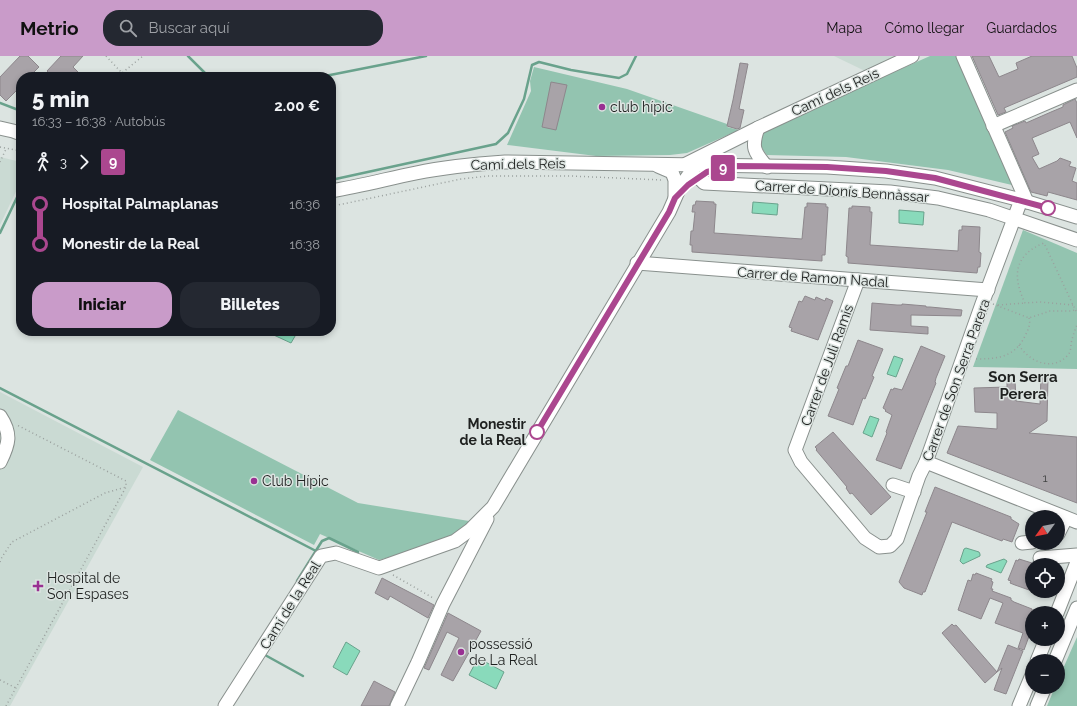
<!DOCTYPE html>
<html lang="es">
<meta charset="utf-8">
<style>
:root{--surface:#171b24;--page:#242831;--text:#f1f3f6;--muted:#9ea1a6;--accent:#c99bc9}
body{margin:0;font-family:Raleway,sans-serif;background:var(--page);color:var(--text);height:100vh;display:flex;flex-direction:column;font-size:15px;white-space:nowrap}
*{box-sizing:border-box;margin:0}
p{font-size:13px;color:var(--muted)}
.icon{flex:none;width:22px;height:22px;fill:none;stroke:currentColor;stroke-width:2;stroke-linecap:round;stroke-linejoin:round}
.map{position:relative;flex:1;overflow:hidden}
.sheet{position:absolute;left:16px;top:16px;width:320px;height:264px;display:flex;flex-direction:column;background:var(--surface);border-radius:16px;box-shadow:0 2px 6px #0003}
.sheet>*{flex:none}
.badge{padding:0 8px;border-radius:3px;font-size:14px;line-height:26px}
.needle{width:26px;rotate:237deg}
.tools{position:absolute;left:1025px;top:454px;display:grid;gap:8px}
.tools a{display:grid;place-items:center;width:40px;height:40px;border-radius:50%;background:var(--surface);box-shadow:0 2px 6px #0003;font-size:20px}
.map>.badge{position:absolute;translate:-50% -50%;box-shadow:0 0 0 2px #fff}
.legs{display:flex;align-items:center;gap:6px;height:44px;padding:0 16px;font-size:13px}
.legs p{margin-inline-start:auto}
.summary{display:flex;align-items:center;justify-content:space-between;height:68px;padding:0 16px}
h1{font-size:22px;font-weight:800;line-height:30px}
.button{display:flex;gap:8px;margin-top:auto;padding:8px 16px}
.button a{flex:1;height:46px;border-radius:16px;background:var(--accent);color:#111;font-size:16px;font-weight:800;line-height:46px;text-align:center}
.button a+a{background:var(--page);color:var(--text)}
ul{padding:0 16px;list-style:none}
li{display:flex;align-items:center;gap:14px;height:40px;font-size:15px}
li i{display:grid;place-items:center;width:6px;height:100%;margin:0 5px;background:currentColor}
li i::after{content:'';width:10px;height:10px;margin:-5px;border:3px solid;border-radius:50%;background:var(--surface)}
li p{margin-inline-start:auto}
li:first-child i{background:linear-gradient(#0000 50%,currentColor 0)}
li:last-child i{background:linear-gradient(currentColor 50%,#0000 0)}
header{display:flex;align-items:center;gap:24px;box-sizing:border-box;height:56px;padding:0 20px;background:var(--accent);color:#111}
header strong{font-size:19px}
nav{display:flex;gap:22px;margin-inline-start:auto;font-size:14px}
.search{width:280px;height:36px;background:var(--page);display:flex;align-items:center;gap:10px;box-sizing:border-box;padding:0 14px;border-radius:16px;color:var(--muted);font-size:15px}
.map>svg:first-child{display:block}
.built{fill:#cadad3}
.green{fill:#93c4b0}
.water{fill:#89dabb;stroke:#69a28c}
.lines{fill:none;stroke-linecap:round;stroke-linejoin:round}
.stream{stroke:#69a28c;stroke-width:2.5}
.building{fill:#a8a3a8;stroke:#8d878c}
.minor-casing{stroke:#89908d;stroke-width:15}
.path{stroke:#9aa09e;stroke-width:1.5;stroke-dasharray:1 3;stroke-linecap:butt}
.minor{stroke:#fff;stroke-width:13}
.line-1-casing{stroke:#fff;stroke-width:9}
.line-1{stroke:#ab478f;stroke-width:6}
.poi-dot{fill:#993092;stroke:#dce4e1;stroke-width:1.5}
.stop-1-dot{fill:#fff;stroke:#ab478f;stroke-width:2}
.labels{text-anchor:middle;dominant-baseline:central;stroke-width:3;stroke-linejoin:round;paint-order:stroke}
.number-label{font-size:12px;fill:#414242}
.street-label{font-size:14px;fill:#1f2120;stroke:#dce4e1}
.poi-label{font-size:14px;fill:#1f2120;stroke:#dce4e1;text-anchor:start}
.stop-label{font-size:14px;font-weight:bold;fill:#1f2120;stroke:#dce4e1;text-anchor:end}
.neighbourhood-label{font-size:15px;font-weight:bold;fill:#1f2120;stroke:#dce4e1}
</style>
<header>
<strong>Metrio</strong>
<div class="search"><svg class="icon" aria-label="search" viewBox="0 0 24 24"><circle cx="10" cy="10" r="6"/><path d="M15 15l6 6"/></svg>Buscar aquí</div>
<nav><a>Mapa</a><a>Cómo llegar</a><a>Guardados</a></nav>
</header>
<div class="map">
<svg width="1077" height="650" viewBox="0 0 1077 650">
<rect width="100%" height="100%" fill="#dce4e1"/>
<!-- built -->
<g class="built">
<path d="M834,0H896L865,15Z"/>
<path d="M0,101L21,106V125L0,169Z"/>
<path d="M0,336L143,411L10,650H0Z"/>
</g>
<!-- green -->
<g class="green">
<path d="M930,0H956L1012,129L948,114L846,101L767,99C758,88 760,85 766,73Z"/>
<path d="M534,11L627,33L727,68V71L739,74L687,97L670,99L596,100L507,89L531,35L530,25Z"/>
<path d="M1023,174L1077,197V313L973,311Z"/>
<path d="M178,354L358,447L469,465L466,473L455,482L379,504L320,478L314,489L150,404Z"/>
<path d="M1077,581V650H1047L1055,631H1058V624Z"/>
</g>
<!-- water -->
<g class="water">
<path d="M753,146L778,148L777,159L752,157Z"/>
<path d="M899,154L924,156L923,169L899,167Z"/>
<path d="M265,275H298L291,287Z"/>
<path d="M894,300L903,303L896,321L887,318Z"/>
<path d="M870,360L879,363L872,381L863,377Z"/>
<path d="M966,492L979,496L980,498V500L963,508L960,505L964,493Z"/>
<path d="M1004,503L1007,505L1001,517L986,511L987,509Z"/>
<path d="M346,586L360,595L347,619L333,611Z"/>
<path d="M478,602L504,616L496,633L469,619Z"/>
</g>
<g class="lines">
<!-- stream -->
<g class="stream">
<path d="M188,0L209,21"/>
<path d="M320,21L426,0"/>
<path d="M0,47L21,55"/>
<path d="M331,124L496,88L508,77L524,43L532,9L539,6L571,14L619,22L627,18L636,0"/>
<path d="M0,177L21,133"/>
<path d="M0,332L316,495"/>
<path d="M297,525L322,485L329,482L358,496"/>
<path d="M265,599L303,620"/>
</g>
</g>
<!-- building -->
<g class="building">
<path d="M20,0H28L39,11L29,21H21V30L6,45L0,39V21Z"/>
<path d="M61,0H83L73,11L83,21H53L47,15Z"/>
<path d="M972,0H989L999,21L1018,13L1016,7L1032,0H1072L1077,12V21L1004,52L1006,56L998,59Z"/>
<path d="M740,7L748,8L739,53L744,54L740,72L737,73L727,70L733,44Z"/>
<path d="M551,26L567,29L556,74L542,71Z"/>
<path d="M1075,43L1077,47V82L1070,66L1032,82L1039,98L1032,101L1039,113L1057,105L1060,102L1071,106L1069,110L1076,112L1072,125L1077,127V144L1048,136L1047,140L1031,136L1005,76L1013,72L1012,70L1025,65L1026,67L1051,56L1063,51V49Z"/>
<path d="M696,145L714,146V148H716L714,177L802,183L805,151H807V147L826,148V151H828L825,199H822V205L692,196V189H690L691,175H693L695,156H692L693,149H695Z"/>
<path d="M852,150L870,151V156H872L870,189L958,195L959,174H962V170L980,171L979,196L981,197L980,211H978L977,217L848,207V201L846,200L849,152H852Z"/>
<path d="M805,240L815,244L816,241L825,245L826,242L833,245L818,284L791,275L792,272L789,271L799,245L802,246Z"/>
<path d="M872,247L897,249H902V248L926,250V251H930L962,254L961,260L911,259V270L928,271V278L870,274Z"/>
<path d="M858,284L883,293L872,320L874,321L865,343L863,342L853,369L828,360L839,333L837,332L846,310H848Z"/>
<path d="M921,290L945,300L936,322L935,326L936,327L901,413L876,404L887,377L886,376L892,359L885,355L886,354L883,352L891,333L893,334L894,332L902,334Z"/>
<path d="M1041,320L1048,321L1047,365L1029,377L1077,381V447L947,397L958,370L997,373V357L975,356L974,332L1007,331V325L1015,324L1016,345L1040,348Z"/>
<path d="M833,376L891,441L871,459L852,437L850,438L846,432L847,431L816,394L817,393L815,391Z"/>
<path d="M935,431L1011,461V463L1019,468L1012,486L1003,483L1002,485L952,466L925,536H923L922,539L904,532L899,526L927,456H925Z"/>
<path d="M1019,503L1032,507V535L1015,529L1010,527L1011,525L1008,524L1016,504L1018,505Z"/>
<path d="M976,517L992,523L991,525L993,526L991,533H993L992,535L1011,542V544L1014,546L1032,553V572L1024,594L1018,592L1023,577L995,567L1003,547L990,542L981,563L958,554L968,524L971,525L973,518L975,519Z"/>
<path d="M382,522L434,549L428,562L390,540L388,544L375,537Z"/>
<path d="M448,557L481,575L453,625L441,619L459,582L447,576L429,614L424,612Z"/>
<path d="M952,568L954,570L956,569L997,616L985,627L942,577Z"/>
<path d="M1008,589L1023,595L1006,638L994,634L1002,612L997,616Z"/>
<path d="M374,625L395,636L389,650H361Z"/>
</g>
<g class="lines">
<!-- minor casing -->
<g class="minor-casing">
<g id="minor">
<path d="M963,0L1027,146"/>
<path d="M993,70L1077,34"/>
<path d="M0,72L13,75L21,78"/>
<path d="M758,72C751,91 754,96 767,111"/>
<path d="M686,108L758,72L912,0"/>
<path d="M658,110L672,116L675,124V141"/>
<path d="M699,122L704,127L890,136L938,142L989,154L1077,184"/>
<path d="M331,135C360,130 387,123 416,117C445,111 475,108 505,106L827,111L886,115L935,122L1021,144L1077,161"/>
<path d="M637,207L988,234"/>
<path d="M858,224L795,394L801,406L865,482L879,491L890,490L897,483L919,420L926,406L982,248L1021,144"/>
<path d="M0,360C12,378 9,388 0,406"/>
<path d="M926,406L1077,466"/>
<path d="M893,429L914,436"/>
<path d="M1058,478L1066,462"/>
<path d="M1022,487L1032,486"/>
<path d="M1040,502L1077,499"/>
<path d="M1057,557L1077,506"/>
<path d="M1037,605L1046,583"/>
<path d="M1055,605L1077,552"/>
<path d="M225,650L321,500L336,497L379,512L455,485L470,474L493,451L669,156L680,131L696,109"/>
<path d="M397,650L418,606L443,548L487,463"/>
<path d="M1019,650L1032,619"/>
<path d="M1037,650L1045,631"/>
</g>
</g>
<!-- path -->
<g class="path">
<path d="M106,0L122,17L143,0"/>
<path d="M0,91L21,95"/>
<path d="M0,106L6,93"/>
<path d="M331,150L343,148L461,123L488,120H571L662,124"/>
<path d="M993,248L1029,262L1050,255H1072L1077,253"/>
<path d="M998,249L1025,247"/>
<path d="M1073,249L1040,246L1025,247C1012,220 1014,199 1044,187L1073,249L1077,257"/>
<path d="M1019,289C1029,306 1053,316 1068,299C1072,294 1070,289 1072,284C1073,279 1075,274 1077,269"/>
<path d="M976,303C998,303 1015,301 1025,280C1028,274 1031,268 1029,262"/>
<path d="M0,506L2,501L12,486L105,437L126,431"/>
<path d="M393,519L433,542"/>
<path d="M0,624L16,632"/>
<path d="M6,650L126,431V425L17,369"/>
</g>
<!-- minor -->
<use href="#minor" class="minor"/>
</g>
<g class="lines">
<!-- line-1 casing -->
<g class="line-1-casing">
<path id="line-1" d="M537,376L669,156L675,142L688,129L707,116L731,110L827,111L886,115L935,122L1048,152"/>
</g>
<!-- line-1 -->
<use href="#line-1" class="line-1"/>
</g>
<!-- markers -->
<g class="poi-dot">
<circle cx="602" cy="51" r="4"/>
<circle cx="254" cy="425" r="4"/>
<path d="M36 524h4v4h4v4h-4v4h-4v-4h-4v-4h4z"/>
<circle cx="461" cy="596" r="4"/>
</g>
<g class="stop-1-dot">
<circle cx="1048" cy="152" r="7"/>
<circle cx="537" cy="376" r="7"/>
</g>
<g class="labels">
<!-- number labels -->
<g class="number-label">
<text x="1045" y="422">1</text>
</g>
<!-- street labels -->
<g class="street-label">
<text transform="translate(835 36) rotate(-25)">Camí dels Reis</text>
<text transform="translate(518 108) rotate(-1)">Camí dels Reis</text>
<text transform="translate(842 135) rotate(4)">Carrer de Dionís Bennàssar</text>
<text transform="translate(813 221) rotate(4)">Carrer de Ramon Nadal</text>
<text transform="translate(827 309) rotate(-70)">Carrer de Juli Ramis</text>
<text transform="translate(956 324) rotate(-70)">Carrer de Son Serra Parera</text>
<text transform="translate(290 549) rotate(-58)">Camí de la Real</text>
</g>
<!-- poi labels -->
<g class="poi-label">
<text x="610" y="51">club hípic</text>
<text x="262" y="425">Club Hípic</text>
<text x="47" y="522">Hospital de<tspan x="47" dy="16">Son Espases</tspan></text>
<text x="469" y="588">possessió<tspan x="469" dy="16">de La Real</tspan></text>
</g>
<!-- stop labels -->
<g class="stop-label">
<text x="526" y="368">Monestir<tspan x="526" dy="16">de la Real</tspan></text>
</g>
<!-- neighbourhood labels -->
<g class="neighbourhood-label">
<text x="1023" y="321">Son Serra<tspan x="1023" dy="17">Perera</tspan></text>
</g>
</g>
</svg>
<div class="tools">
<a><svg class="needle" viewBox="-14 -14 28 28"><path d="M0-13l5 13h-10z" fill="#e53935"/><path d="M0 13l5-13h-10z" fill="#9ea1a6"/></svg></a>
<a><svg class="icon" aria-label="locate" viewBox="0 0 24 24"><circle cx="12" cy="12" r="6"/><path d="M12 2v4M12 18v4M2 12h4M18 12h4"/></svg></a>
<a>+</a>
<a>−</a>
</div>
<b class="badge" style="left:723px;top:112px;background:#ab478f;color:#fff">9</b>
<section class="sheet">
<div class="summary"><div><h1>5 min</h1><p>16:33 – 16:38 · Autobús</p></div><b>2.00 €</b></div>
<div class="legs"><svg class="icon" aria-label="walk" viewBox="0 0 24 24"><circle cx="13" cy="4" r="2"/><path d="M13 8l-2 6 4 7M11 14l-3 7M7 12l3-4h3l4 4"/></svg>3<svg class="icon" aria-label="forward" viewBox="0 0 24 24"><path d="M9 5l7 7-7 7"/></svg><b class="badge" style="background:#ab478f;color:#fff">9</b></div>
<ul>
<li><i style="color:#ab478f"></i><b>Hospital Palmaplanas</b><p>16:36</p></li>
<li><i style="color:#ab478f"></i><b>Monestir de la Real</b><p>16:38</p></li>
</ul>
<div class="button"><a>Iniciar</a><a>Billetes</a></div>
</section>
</div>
